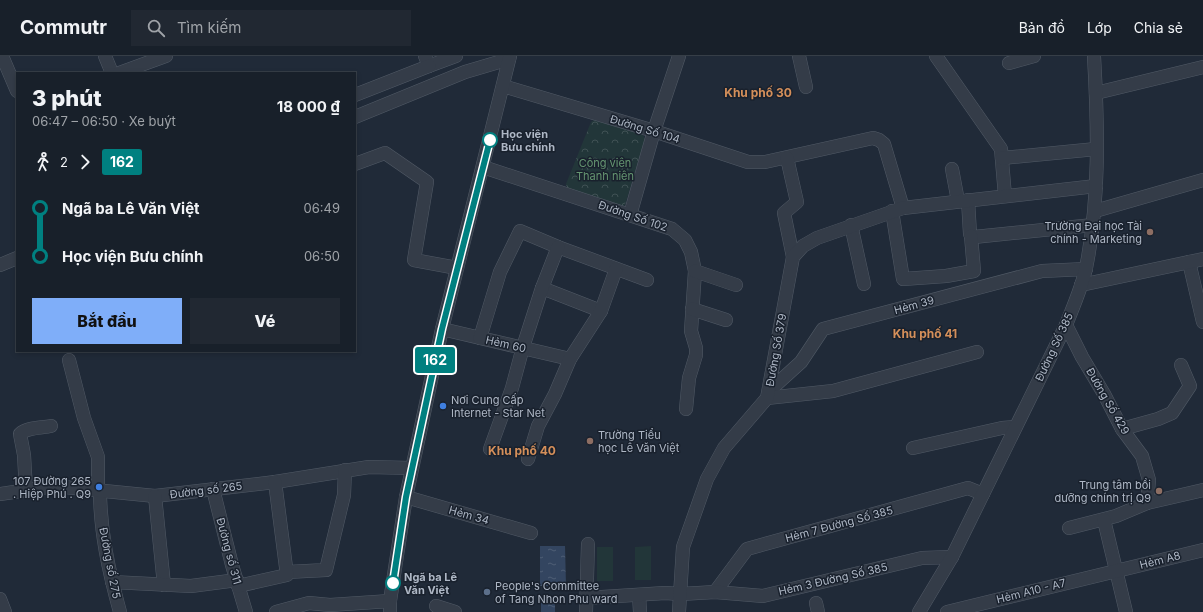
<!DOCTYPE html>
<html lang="vi">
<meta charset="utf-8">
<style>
:root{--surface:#18202a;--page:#212832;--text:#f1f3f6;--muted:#9fa3a8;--line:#363e47;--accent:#7faef9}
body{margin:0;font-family:Inter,sans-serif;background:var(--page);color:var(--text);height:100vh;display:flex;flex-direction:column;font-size:15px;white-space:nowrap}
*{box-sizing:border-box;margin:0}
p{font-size:13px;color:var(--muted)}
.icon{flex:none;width:22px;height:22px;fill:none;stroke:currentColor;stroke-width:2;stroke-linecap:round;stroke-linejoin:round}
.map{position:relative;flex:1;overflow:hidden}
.details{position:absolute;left:16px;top:16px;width:340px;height:280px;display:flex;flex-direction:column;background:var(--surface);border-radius:0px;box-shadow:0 2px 6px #0003,0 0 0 1px var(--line)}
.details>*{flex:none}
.badge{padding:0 8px;border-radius:3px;font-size:14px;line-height:26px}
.map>.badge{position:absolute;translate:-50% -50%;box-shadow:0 0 0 2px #fff}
.legs{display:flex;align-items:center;gap:6px;height:44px;padding:0 16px;font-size:13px}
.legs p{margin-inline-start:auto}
.head{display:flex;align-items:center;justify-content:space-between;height:68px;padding:0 16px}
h1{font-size:22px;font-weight:800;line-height:30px}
.action{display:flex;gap:8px;margin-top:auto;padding:8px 16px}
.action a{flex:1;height:46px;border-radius:0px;background:var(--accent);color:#111;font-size:16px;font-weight:800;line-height:46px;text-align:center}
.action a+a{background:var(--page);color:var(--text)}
ul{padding:0 16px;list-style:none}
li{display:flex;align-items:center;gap:14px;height:48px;font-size:15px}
li i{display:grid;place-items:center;width:6px;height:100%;margin:0 5px;background:currentColor}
li i::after{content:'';width:10px;height:10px;margin:-5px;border:3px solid;border-radius:50%;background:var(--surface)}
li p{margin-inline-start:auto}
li:first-child i{background:linear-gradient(#0000 50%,currentColor 0)}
li:last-child i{background:linear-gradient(currentColor 50%,#0000 0)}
header{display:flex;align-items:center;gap:24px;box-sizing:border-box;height:56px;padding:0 20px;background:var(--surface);border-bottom:1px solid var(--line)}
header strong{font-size:19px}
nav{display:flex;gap:22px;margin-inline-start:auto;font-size:14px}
.search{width:280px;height:36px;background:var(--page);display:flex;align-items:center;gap:10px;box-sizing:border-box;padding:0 14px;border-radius:0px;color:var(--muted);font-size:15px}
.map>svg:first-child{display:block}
.park{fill:url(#park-crowns)}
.garden{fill:#223639}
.water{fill:url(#water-ripples)}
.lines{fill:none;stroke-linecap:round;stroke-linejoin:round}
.minor-casing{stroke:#515a66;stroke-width:14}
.minor{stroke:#343c48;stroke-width:13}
.line-1-casing{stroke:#fff;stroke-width:9}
.line-1{stroke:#008080;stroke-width:6}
.stop-1-dot{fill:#fff;stroke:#008080;stroke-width:2}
.education-dot{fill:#8d6e63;stroke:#19212d;stroke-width:1.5}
.shop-dot{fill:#3f7fe0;stroke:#19212d;stroke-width:1.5}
.service-dot{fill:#5c6f8a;stroke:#19212d;stroke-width:1.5}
.labels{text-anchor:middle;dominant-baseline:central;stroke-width:3;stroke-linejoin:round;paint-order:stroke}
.street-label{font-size:11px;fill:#aeb7c5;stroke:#19212d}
.stop-label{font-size:11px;font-weight:bold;fill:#aeb7c5;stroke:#19212d;text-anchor:start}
.park-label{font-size:11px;fill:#659671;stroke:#19212d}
.poi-label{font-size:11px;fill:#aeb7c5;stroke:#19212d;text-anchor:end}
.neighbourhood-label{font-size:12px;font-weight:bold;fill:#d48f5a;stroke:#19212d}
</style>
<header>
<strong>Commutr</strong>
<div class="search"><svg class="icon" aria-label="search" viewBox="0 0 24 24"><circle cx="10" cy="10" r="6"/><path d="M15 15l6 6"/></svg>Tìm kiếm</div>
<nav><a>Bản đồ</a><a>Lớp</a><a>Chia sẻ</a></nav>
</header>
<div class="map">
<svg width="1203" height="556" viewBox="0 0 1203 556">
<defs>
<pattern id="park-crowns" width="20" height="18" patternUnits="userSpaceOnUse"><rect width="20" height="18" fill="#223639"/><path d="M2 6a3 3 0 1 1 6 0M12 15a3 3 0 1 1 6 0" fill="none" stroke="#405154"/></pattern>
<pattern id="water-ripples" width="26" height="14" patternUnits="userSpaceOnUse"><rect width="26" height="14" fill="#334560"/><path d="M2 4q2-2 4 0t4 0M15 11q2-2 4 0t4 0" fill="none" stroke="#4e5e75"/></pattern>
</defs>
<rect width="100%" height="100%" fill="#202a38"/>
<!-- park -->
<path class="park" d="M595,63L642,77L645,83L625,149L621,151L567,132L566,128L591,66Z"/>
<!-- garden -->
<g class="garden">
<path d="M651,490V524H635V491Z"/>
<rect x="597" y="491" width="16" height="34"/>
</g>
<!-- water -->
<g class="water">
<path d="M540,490H565L566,530H540Z"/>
<rect x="541" y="547" width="14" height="9"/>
</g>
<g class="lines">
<!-- minor casing -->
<g class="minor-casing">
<g id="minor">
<path d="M2,0L17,35"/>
<path d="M105,0L112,17"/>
<path d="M425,0L429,10L456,0"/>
<path d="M799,0L806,31"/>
<path d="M936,0L1001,93L1005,140"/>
<path d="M1009,7L1034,0"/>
<path d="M119,17L166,0"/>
<path d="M503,30L654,75L748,106H765L873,82L879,84L884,88L903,152"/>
<path d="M1096,37L1203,11"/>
<path d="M355,39L429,10"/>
<path d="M355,61L465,16L509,3"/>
<path d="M787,102L797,146L784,157L793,201"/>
<path d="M1002,102L1096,93"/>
<path d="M355,108L385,97L427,126L414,204L457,212"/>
<path d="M483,111L672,173L685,184L691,196L695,215L691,275L696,292V299L689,322L686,353"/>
<path d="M952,113L958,145"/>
<path d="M968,144L970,178L974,181L1093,169"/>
<path d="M892,155L903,223L946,220L974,215L971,180"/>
<path d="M1095,155L1203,124"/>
<path d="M630,159L654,75L679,0"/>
<path d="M851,169L864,228"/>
<path d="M1189,206L1203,266"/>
<path d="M0,209L17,202"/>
<path d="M695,215L736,229"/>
<path d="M1081,229L1203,203"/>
<path d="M542,232L601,255"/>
<path d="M692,253L726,264"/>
<path d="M1066,269L1082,301L1104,338L1122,373L1142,400L1149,424L1147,447L1116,460L1069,472"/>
<path d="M442,273L570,303"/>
<path d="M480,282L500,216L520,175L558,191L647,224"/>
<path d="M69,304L84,362L98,401V434"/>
<path d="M769,335L801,306L823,273L1042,215L1086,213"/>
<path d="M767,342L833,335L977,296"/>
<path d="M1122,373L1158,363L1172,357L1190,330L1181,309"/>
<path d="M913,392L1002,372L1015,371"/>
<path d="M490,393L512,332L523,291L542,232L558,191"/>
<path d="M528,403L538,370L555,338L570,303L601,255L616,213"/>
<path d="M213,433L232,509L246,556"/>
<path d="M26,434L24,399L20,378C27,371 42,372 51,370"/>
<path d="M100,434C100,476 109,516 120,556"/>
<path d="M0,438L54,430L155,440L275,426L369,411L412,412"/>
<path d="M155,440L164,529"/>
<path d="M406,441L531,477"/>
<path d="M1147,447L1203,434"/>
<path d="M1104,464L1126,556"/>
<path d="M287,516L326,514L344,439L345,414"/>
<path d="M112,526L191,530L237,524"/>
<path d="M238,530L287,519L275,426"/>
<path d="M715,536L747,493L968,432L983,438"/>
<path d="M639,539L640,556"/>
<path d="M586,542L665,537L681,538L715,536L763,540L922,502L952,501"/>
<path d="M0,543L5,556"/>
<path d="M816,547L818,556"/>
<path d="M436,550L455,556"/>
<path d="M276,556L309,547L330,549L390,545"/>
<path d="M390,556V545L406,441L442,273L510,0"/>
<path d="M586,556L588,488"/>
<path d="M679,556L683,491L707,423L724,392L767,342L793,201L803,190L817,182L903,152L1096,130"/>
<path d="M919,556L952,501L1066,269C1073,251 1082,231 1086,212C1100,143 1098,70 1094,0"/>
<path d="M947,556L1203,494"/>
</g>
</g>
<!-- minor -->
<use href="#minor" class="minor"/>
</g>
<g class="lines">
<!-- line-1 casing -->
<g class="line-1-casing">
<path id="line-1" d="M393,527L406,441L442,273L490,84"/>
</g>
<!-- line-1 -->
<use href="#line-1" class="line-1"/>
</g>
<!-- markers -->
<g class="stop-1-dot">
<circle cx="490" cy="84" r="7"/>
<circle cx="393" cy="527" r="7"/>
</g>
<g class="education-dot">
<circle cx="1150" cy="176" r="4"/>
<circle cx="590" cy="385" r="4"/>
<circle cx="1159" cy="435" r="4"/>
</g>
<g class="shop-dot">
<circle cx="443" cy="350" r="4"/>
<circle cx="99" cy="431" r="4"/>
</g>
<circle class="service-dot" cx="487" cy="536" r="4"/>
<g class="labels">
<!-- street labels -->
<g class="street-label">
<text transform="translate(645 73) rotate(17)">Đường Số 104</text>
<text transform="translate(633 160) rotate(19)">Đường Số 102</text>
<text transform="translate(914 249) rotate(-15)">Hẻm 39</text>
<text transform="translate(506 288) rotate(13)">Hẻm 60</text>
<text transform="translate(1054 291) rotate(-65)">Đường Số 385</text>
<text transform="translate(776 294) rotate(-80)">Đường Số 379</text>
<text transform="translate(1108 345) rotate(60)">Đường Số 429</text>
<text transform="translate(206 434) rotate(-7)">Đường số 265</text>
<text transform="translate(469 459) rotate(16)">Hẻm 34</text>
<text transform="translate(839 468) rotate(-15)">Hẻm 7 Đường Số 385</text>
<text transform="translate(229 495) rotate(75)">Đường số 311</text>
<text transform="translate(1160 504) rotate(-14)">Hẻm A8</text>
<text transform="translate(110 507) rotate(79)">Đường số 275</text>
<text transform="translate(833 523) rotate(-13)">Hẻm 3 Đường Số 385</text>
<text transform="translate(1031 535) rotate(-14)">Hẻm A10 - A7</text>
</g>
<!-- stop labels -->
<g class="stop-label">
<text x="501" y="78">Học viện<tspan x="501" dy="13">Bưu chính</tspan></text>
<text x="404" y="521">Ngã ba Lê<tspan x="404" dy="13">Văn Việt</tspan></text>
</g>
<!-- park labels -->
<g class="park-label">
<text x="605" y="107">Công viên<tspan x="605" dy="13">Thanh niên</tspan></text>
</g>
<!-- poi labels -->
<g class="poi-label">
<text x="1142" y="170">Trường Đại học Tài<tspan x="1142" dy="13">chính - Marketing</tspan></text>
<text x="451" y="344" text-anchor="start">Nơi Cung Cấp<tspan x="451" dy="13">Internet - Star Net</tspan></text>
<text x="598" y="379" text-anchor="start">Trường Tiểu<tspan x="598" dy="13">học Lê Văn Việt</tspan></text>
<text x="91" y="425">107 Đường 265<tspan x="91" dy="13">. Hiệp Phú . Q9</tspan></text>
<text x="1151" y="429">Trung tâm bồi<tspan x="1151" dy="13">dưỡng chính trị Q9</tspan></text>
<text x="495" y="530" text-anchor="start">People's Committee<tspan x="495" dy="13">of Tang Nhon Phu ward</tspan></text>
</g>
<!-- neighbourhood labels -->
<g class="neighbourhood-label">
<text x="758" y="36">Khu phố 30</text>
<text x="925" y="277">Khu phố 41</text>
<text x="522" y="394">Khu phố 40</text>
</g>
</g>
</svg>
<b class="badge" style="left:435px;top:304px;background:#008080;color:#fff">162</b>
<section class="details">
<div class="head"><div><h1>3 phút</h1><p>06:47 – 06:50 · Xe buýt</p></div><b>18 000 ₫</b></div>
<div class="legs"><svg class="icon" aria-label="walk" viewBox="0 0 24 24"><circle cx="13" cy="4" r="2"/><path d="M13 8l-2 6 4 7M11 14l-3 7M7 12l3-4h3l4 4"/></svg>2<svg class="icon" aria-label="forward" viewBox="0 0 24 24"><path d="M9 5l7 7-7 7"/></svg><b class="badge" style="background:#008080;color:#fff">162</b></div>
<ul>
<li><i style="color:#008080"></i><b>Ngã ba Lê Văn Việt</b><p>06:49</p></li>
<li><i style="color:#008080"></i><b>Học viện Bưu chính</b><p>06:50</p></li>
</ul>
<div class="action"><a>Bắt đầu</a><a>Vé</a></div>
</section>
</div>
